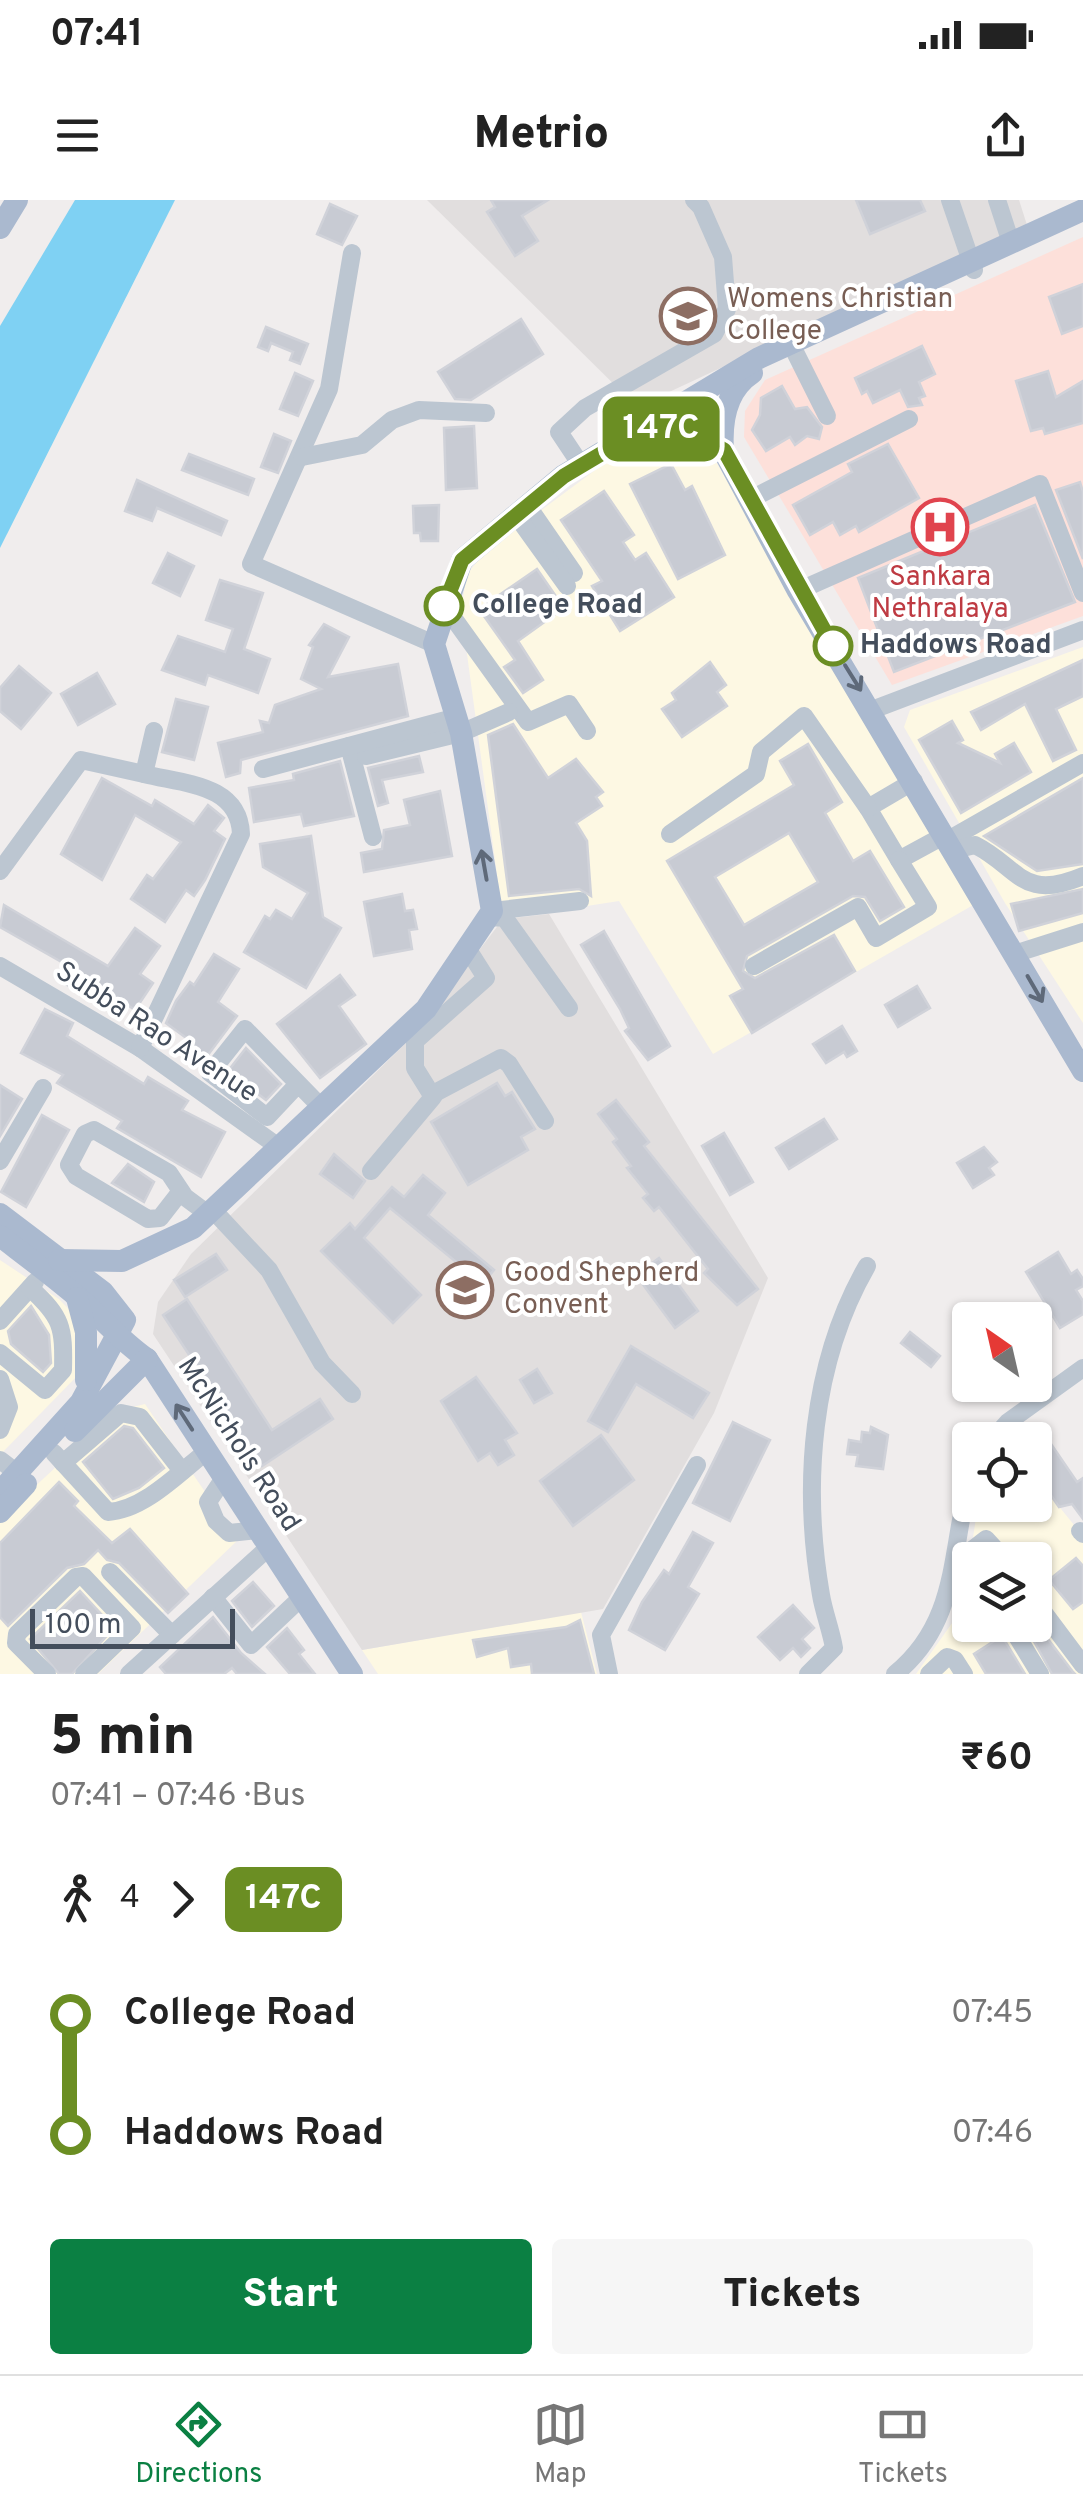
<!DOCTYPE html>
<meta charset="utf-8">
<style>
:root{--surface:#fff;--page:#f6f6f6;--text:#222;--muted:#767676;--line:#e0e0e0;--accent:#0b8043}
body{margin:0;font-family:Overpass,sans-serif;background:var(--page);color:var(--text);height:100vh;display:flex;flex-direction:column;font-size:38px;white-space:nowrap}
*{box-sizing:border-box;margin:0}
p{font-size:32px;color:var(--muted)}
.icon{flex:none;width:55px;height:55px;fill:none;stroke:currentColor;stroke-width:2;stroke-linecap:round;stroke-linejoin:round}
.map{position:relative;height:1474px;overflow:hidden}
.side{display:flex;flex-direction:column;background:var(--surface);flex:1}
.side>*{flex:none}
.badge{padding:0 20px;border-radius:15px;font-size:35px;line-height:65px}
.needle{width:65px;rotate:326deg}
.fabs{position:absolute;left:952px;top:1102px;display:grid;gap:20px}
.fabs a{display:grid;place-items:center;width:100px;height:100px;border-radius:10px;background:var(--surface);box-shadow:0 2px 8px #0004;font-size:50px}
.scale{position:absolute;left:30px;bottom:25px;width:205px;box-sizing:border-box;padding-left:10px;border:5px solid #444e5c;border-top:0;font-size:28px;line-height:35px;white-space:nowrap;color:#444e5c;-webkit-text-stroke:8px #fff;paint-order:stroke}
.map>.badge{position:absolute;translate:-50% -50%;box-shadow:0 0 0 5px #fff}
.legs{display:flex;align-items:center;gap:15px;height:110px;padding:0 50px;font-size:32px}
.legs p{margin-inline-start:auto}
.head{display:flex;align-items:center;justify-content:space-between;height:170px;padding:0 50px}
h1{font-size:55px;font-weight:800;line-height:75px}
.primary-button{display:flex;gap:20px;margin-top:auto;padding:20px 50px}
.primary-button a{flex:1;height:115px;border-radius:10px;background:var(--accent);color:#fff;font-size:40px;font-weight:800;line-height:115px;text-align:center}
.primary-button a+a{background:var(--page);color:var(--text)}
ul{padding:0 50px;list-style:none}
li{display:flex;align-items:center;gap:35px;height:120px;font-size:38px}
li i{display:grid;place-items:center;width:15px;height:100%;margin:0 12px;background:currentColor}
li i::after{content:'';width:25px;height:25px;margin:-12px;border:8px solid;border-radius:50%;background:var(--surface)}
li p{margin-inline-start:auto}
li:first-child i{background:linear-gradient(#0000 50%,currentColor 0)}
li:last-child i{background:linear-gradient(currentColor 50%,#0000 0)}
.status{display:flex;justify-content:space-between;align-items:center;height:70px;padding:0 50px;background:var(--surface);direction:ltr}
.status svg{height:28px;fill:currentColor}
header{display:flex;justify-content:space-between;align-items:center;height:130px;padding:0 50px;background:var(--surface);font-size:45px;font-weight:800}
.dock{display:flex;justify-content:space-around;align-items:center;height:140px;border-top:2px solid var(--line);background:var(--surface);font-size:28px;color:var(--muted)}
.dock a{display:grid;justify-items:center;gap:5px}
.dock .active{color:var(--accent)}
.map>svg:first-child{display:block}
.commercial{fill:#fdf8e3;fill-rule:evenodd}
.education{fill:#e1dede}
.medical{fill:#fde0da}
.water{fill:#7fd1f3}
.building{fill:#c8cbd3;stroke:#d0d2d9;stroke-width:2.5;fill-rule:evenodd}
.lines{fill:none;stroke-linecap:round;stroke-linejoin:round}
.minor{stroke:#bcc6d1;stroke-width:18}
.major{stroke:#aab9cf;stroke-width:22}
.oneway{stroke:#5e6979}
.line-1-casing{stroke:#fff;stroke-width:22}
.line-1{stroke:#6b8e23;stroke-width:15}
.stop-1-dot{fill:#fff;stroke:#6b8e23;stroke-width:5}
.labels{text-anchor:middle;dominant-baseline:central;stroke-width:8;stroke-linejoin:round;paint-order:stroke}
.education-label{font-size:28px;fill:#785e54;stroke:#fff;text-anchor:start}
.health-label{font-size:28px;fill:#be3a42;stroke:#fff}
.stop-label{font-size:28px;font-weight:bold;fill:#444e5c;stroke:#fff;text-anchor:start}
.street-label{font-size:28px;fill:#444e5c;stroke:#fff}
</style>
<div class="status"><b>07:41</b><svg viewBox="0 0 49 12"><path d="M0 12V9h3v3zM5 12V6h3v6zM10 12V3h3v9zM15 12V0h3v12zM26 1h20v11H26zM47 4h2v5h-2z"/></svg></div>
<header><svg class="icon" aria-label="menu" viewBox="0 0 24 24"><path d="M4 6h16M4 12h16M4 18h16"/></svg>Metrio<svg class="icon" aria-label="share" viewBox="0 0 24 24"><path d="M12 15V3M7 8l5-5 5 5M5 13v7h14v-7"/></svg></header>
<div class="map">
<svg width="1083" height="1474" viewBox="0 0 1083 1474">
<rect width="100%" height="100%" fill="#f0eded"/>
<!-- commercial -->
<g class="commercial">
<path d="M660,233L687,239L715,260L975,704L713,854L619,701L503,719L461,410L467,374L485,352L598,268Z"/>
<path d="M1083,447V823L1005,703L904,527L910,510Z"/>
<path d="M0,1060L59,1099L84,1125V1169L0,1255Z"/>
<path d="M145,1204L238,1340L98,1474H0V1319L116,1211Z"/>
<path d="M1035,1277L1083,1336V1474H916L962,1409L978,1305H1035ZM970,1360H1035V1425H970Z"/>
<path d="M581,1412L597,1474H378L362,1450Z"/>
</g>
<!-- education -->
<g class="education">
<path d="M427,0H1019L1027,25L637,207Z"/>
<path d="M549,714L768,1078L714,1213L603,1409L362,1450L153,1134L158,1102L191,1054L415,834L503,719Z"/>
</g>
<!-- medical -->
<path class="medical" d="M1083,37V416L892,485L744,237L745,211L765,180Z"/>
<!-- water -->
<path class="water" d="M75,0H175L0,348V126Z"/>
<!-- building -->
<g class="building">
<path d="M491,0H548L522,16L538,41L515,56L487,12L495,7Z"/>
<path d="M856,0H920L925,11L870,34Z"/>
<path d="M330,4L357,16L342,45L317,34Z"/>
<path d="M1083,84V126L1062,134L1049,97Z"/>
<path d="M521,119L543,154L471,200L455,199L438,172Z"/>
<path d="M266,127L308,144L300,164L290,160L293,152L271,143L268,151L258,147Z"/>
<path d="M922,146L935,174L919,182L925,196L919,198L922,205L908,207L900,190L873,203L867,191L862,194L855,178Z"/>
<path d="M1048,171L1056,197L1083,181V223L1045,234L1043,228L1031,231L1016,181Z"/>
<path d="M295,173L313,181L298,216L280,209Z"/>
<path d="M782,186L795,209L807,207L822,227L819,239L807,236L795,245L790,237L766,251L752,230L760,215L761,198Z"/>
<path d="M474,226L477,288L446,290L444,228Z"/>
<path d="M274,234L291,241L278,273L261,267Z"/>
<path d="M888,244L919,298L859,332L856,326L840,335L833,322L810,335L793,305L852,272L848,264Z"/>
<path d="M189,254L254,279L248,295L182,270Z"/>
<path d="M671,264L685,290L692,286L725,355L678,379L630,284Z"/>
<path d="M137,280L227,321L221,335L157,308L152,321L125,311Z"/>
<path d="M1080,282L1083,292V359L1056,290Z"/>
<path d="M604,291L634,335L623,342L635,360L646,353L674,397L620,431L592,386L602,381L561,320Z"/>
<path d="M439,305L438,341H421L420,333H414L413,306Z"/>
<path d="M1035,305L1075,402L894,472L858,378Z"/>
<path d="M168,353L194,366L180,396L153,383Z"/>
<path d="M537,369L564,408L518,441L543,480L523,493L504,467L515,460L479,409Z"/>
<path d="M220,380L263,393L244,449L270,459L258,493L208,475L205,485L162,470L178,436L225,452L233,429L206,420Z"/>
<path d="M324,424L349,437L328,477L398,464L408,516L241,560L240,573L226,577L218,543L263,532L260,521L269,523L275,505L321,489L301,479L313,447L309,445Z"/>
<path d="M1083,460V496L1056,509L1076,550L1053,561L1025,504L981,530L971,512Z"/>
<path d="M710,462L726,485L717,492L727,506L682,537L662,509L676,500L672,493Z"/>
<path d="M19,466L51,493L21,529L0,511V488Z"/>
<path d="M97,473L115,504L78,525L61,494Z"/>
<path d="M176,499L208,507L194,560L162,552Z"/>
<path d="M952,521L963,540L958,543L1000,563L995,554L1014,543L1031,572L961,613L919,540Z"/>
<path d="M513,524L548,578L576,559L603,592L596,597L602,606L576,623L587,641L591,696L579,689L509,696L488,535Z"/>
<path d="M808,544L842,602L825,613L853,661L870,651L904,707L880,721L865,697L853,696L747,756L743,771L755,778L834,735L855,771L752,833L730,796L743,789L667,661L794,585L780,561ZM789,633L818,682L744,725L715,677Z"/>
<path d="M419,556L423,572L382,580L388,603L378,606L368,568Z"/>
<path d="M340,561L354,616L304,626L301,614L254,622L249,588L294,580L293,574Z"/>
<path d="M102,578L152,606L155,600L194,624L208,605L224,618L214,631L225,639L205,680L194,696L186,690L165,722L131,699L147,675L153,679L181,642L135,615L102,680L61,654Z"/>
<path d="M1083,578V664L1037,671L984,636Z"/>
<path d="M440,591L452,656L364,672L361,653L382,649L384,630L410,625L404,600Z"/>
<path d="M311,636L323,717L341,728L306,788L244,752L265,716L270,719L276,710L292,719L308,693L263,667L260,644Z"/>
<path d="M1083,689V713L1019,731L1011,704Z"/>
<path d="M402,694L405,711L413,710L417,729L409,730L412,749L374,756L364,702Z"/>
<path d="M4,705L108,766L135,728L160,746L140,774L153,783L135,810L84,776L76,790L57,779L65,764L0,727Z"/>
<path d="M604,731L670,846L648,860L625,831L629,828L620,809L581,745Z"/>
<path d="M214,754L239,769L218,802L237,816L199,867L180,852L189,840L166,823L176,801L190,782L194,785Z"/>
<path d="M340,775L355,795L339,806L366,844L320,878L277,824Z"/>
<path d="M917,786L930,808L898,827L885,805Z"/>
<path d="M45,809L73,823L67,836L144,884L148,877L188,901L182,910L225,932L201,977L117,928L122,921L57,883L63,875L21,853Z"/>
<path d="M842,826L857,851L847,857L844,852L826,863L813,844Z"/>
<path d="M246,848L281,884L266,900L228,871Z"/>
<path d="M497,883L505,896L512,892L535,929L521,937L528,950L468,985L431,922Z"/>
<path d="M0,885L22,899L0,936Z"/>
<path d="M616,900L649,942L644,946L758,1089L737,1105L704,1073L708,1069L659,1007L654,1011L643,998L648,994L627,968L631,966L613,942L617,939L598,914Z"/>
<path d="M42,915L69,930L26,1007L1,992Z"/>
<path d="M824,919L837,939L789,969L776,948Z"/>
<path d="M724,933L753,982L730,995L702,946Z"/>
<path d="M984,947L997,962L989,968L994,975L973,988L957,963Z"/>
<path d="M334,954L365,981L353,998L320,974Z"/>
<path d="M128,964L154,982L144,1002L112,983Z"/>
<path d="M423,975L445,993L428,1015L494,1070L466,1103L449,1089L466,1070L390,1008L364,1038L421,1095L393,1123L321,1051L350,1023L355,1029L392,987L404,997Z"/>
<path d="M1058,1052L1071,1074L1077,1070L1083,1079V1086L1076,1090L1083,1101V1114L1060,1128L1026,1072Z"/>
<path d="M216,1054L227,1070L185,1097L174,1080Z"/>
<path d="M659,1058L698,1111L675,1128L636,1075Z"/>
<path d="M187,1099L272,1230L320,1199L333,1219L262,1266L163,1115Z"/>
<path d="M31,1106L49,1135L51,1163L43,1172L11,1144L8,1131Z"/>
<path d="M910,1132L940,1156L931,1167L901,1143Z"/>
<path d="M631,1146L709,1193L693,1218L636,1184L608,1232L588,1221Z"/>
<path d="M537,1169L552,1193L534,1203L520,1180Z"/>
<path d="M476,1177L517,1233L505,1240L514,1255L498,1265L490,1253L478,1261L441,1201Z"/>
<path d="M733,1222L770,1240L730,1321L693,1303Z"/>
<path d="M124,1226L133,1228L164,1268L139,1288L113,1299L83,1262Z"/>
<path d="M871,1227L888,1235L883,1269L856,1266L858,1255L847,1254L849,1240L861,1242L862,1232L870,1233Z"/>
<path d="M601,1235L634,1280L573,1326L540,1281Z"/>
<path d="M1051,1244L1077,1282L1083,1278V1319L1072,1304L1059,1307L1035,1272V1255Z"/>
<path d="M59,1282L78,1301L74,1306L112,1343L130,1329L188,1394L168,1413L119,1363L107,1360L98,1350L84,1364L67,1368L8,1426L0,1417V1343Z"/>
<path d="M693,1332L713,1343L688,1387L699,1394L665,1450L629,1430L642,1402L664,1370L669,1374Z"/>
<path d="M1076,1358L1083,1366V1402L1073,1409L1049,1380Z"/>
<path d="M253,1382L274,1406L252,1427L232,1401Z"/>
<path d="M80,1391L114,1428L72,1474H59L30,1439Z"/>
<path d="M793,1405L814,1428L802,1439L810,1448L801,1457L793,1448L780,1460L758,1437Z"/>
<path d="M213,1417L241,1453L265,1474H237L232,1468L224,1474H166L160,1467Z"/>
<path d="M580,1420L594,1474H532L531,1464L511,1467L508,1448L477,1457L473,1440L566,1427Z"/>
<path d="M1035,1422L1073,1472L1075,1474H1052L1025,1425Z"/>
<path d="M287,1428L304,1450L299,1454L315,1474H290L267,1447Z"/>
<path d="M1002,1436L1025,1474H986L974,1454Z"/>
</g>
<g class="lines">
<!-- minor -->
<g class="minor">
<path d="M950,0L974,70"/>
<path d="M997,0L1011,43"/>
<path d="M352,53L329,189L251,364L434,444"/>
<path d="M795,152L827,216"/>
<path d="M302,257L362,245L392,220L419,210L486,213"/>
<path d="M581,265L559,232L585,208L714,134L727,109L723,57L701,7L694,0"/>
<path d="M749,300L909,219"/>
<path d="M527,305L574,373"/>
<path d="M516,315L567,386"/>
<path d="M798,391L1040,284L1083,393"/>
<path d="M444,405L528,522L569,504L587,531"/>
<path d="M872,510L1083,430"/>
<path d="M349,546L373,637"/>
<path d="M366,556L461,533L509,512"/>
<path d="M263,569L457,517"/>
<path d="M914,581L868,608L899,660L945,635"/>
<path d="M670,634L756,574L761,552L804,516L868,608"/>
<path d="M948,640L1083,563"/>
<path d="M954,650L975,645C1019,667 1021,702 1083,676"/>
<path d="M0,671L81,560L144,574"/>
<path d="M492,711L580,701"/>
<path d="M487,718L504,717L569,808"/>
<path d="M1014,754L1083,732"/>
<path d="M0,766L140,848L280,948"/>
<path d="M754,766L858,707L876,738L928,707L899,660"/>
<path d="M140,848L241,634C239,584 184,584 144,574L154,531"/>
<path d="M298,884L267,917L210,873L245,829L322,908"/>
<path d="M433,894L501,858L509,864L545,921"/>
<path d="M0,961L43,888"/>
<path d="M371,971L433,897L415,868V841L486,778L467,748"/>
<path d="M181,991L160,1018L148,1019L76,976L69,965L85,934L94,930L169,973L185,997L208,1014"/>
<path d="M213,1010L269,1070L322,1163L352,1194"/>
<path d="M0,1121L35,1082"/>
<path d="M0,1153L45,1190L63,1170C64,1127 62,1117 30,1088"/>
<path d="M0,1179L9,1207L0,1230"/>
<path d="M992,1240L1008,1222L1083,1168"/>
<path d="M54,1253L108,1312C144,1310 179,1273 207,1251"/>
<path d="M0,1260L17,1273"/>
<path d="M63,1263L121,1213L140,1217L182,1271"/>
<path d="M224,1278L208,1302L216,1321L229,1333L258,1330"/>
<path d="M1080,1331L1083,1334"/>
<path d="M970,1360L968,1353L986,1339L1005,1360"/>
<path d="M110,1372L172,1435"/>
<path d="M213,1397L251,1445L303,1396"/>
<path d="M1035,1401L1083,1465"/>
<path d="M1010,1425L1040,1474"/>
<path d="M47,1474L16,1443L17,1434L76,1377L83,1376L132,1428L84,1474"/>
<path d="M129,1474L269,1347"/>
<path d="M609,1474L601,1435L697,1265"/>
<path d="M808,1474L834,1448C831,1430 824,1413 821,1395C802,1286 811,1163 867,1066"/>
<path d="M895,1474C959,1422 950,1352 970,1277"/>
<path d="M929,1474L947,1457L955,1460L964,1474"/>
</g>
<!-- major -->
<g class="major">
<path d="M0,28L17,0"/>
<path d="M648,226L699,235L723,250L798,391L1083,871"/>
<path d="M723,250C721,220 726,190 752,173"/>
<path d="M0,1014L103,1092L125,1120L81,1202L0,1292"/>
<path d="M0,1036C30,1059 60,1081 88,1106C108,1125 124,1143 147,1159L352,1474"/>
<path d="M59,1060L122,1061L193,1028L426,809L492,711L461,533L434,444L462,360L563,276L759,158L1083,10"/>
<path d="M77,1098L86,1132V1180"/>
<path d="M75,1231L147,1159"/>
<path d="M0,1312L26,1284"/>
</g>
</g>
<!-- one-way arrows -->
<defs><path id="oneway-shaft" d="M-6 0H5M1.5-3L5.5 0L1.5 3" fill="none" stroke-width="1.6" stroke-linecap="round" stroke-linejoin="round" transform="scale(2.5)"/></defs>
<g class="oneway">
<use href="#oneway-shaft" transform="translate(853 478) rotate(58)"/>
<use href="#oneway-shaft" transform="translate(484 665) rotate(-100)"/>
<use href="#oneway-shaft" transform="translate(1035 789) rotate(60)"/>
<use href="#oneway-shaft" transform="translate(184 1217) rotate(-123)"/>
</g>
<g class="lines">
<!-- line-1 casing -->
<g class="line-1-casing">
<path id="line-1" d="M444,406L462,360L564,276L648,226L699,236L724,250L833,446"/>
</g>
<!-- line-1 -->
<use href="#line-1" class="line-1"/>
</g>
<!-- icons -->
<defs>
<g id="university-ring" transform="scale(2.875)"><circle r="9.5" fill="#fff" stroke="#8d6e63" stroke-width="1.5"/><path d="M0-5L7-2L0 1L-7-2ZM-4 1L0 2.5L4 1V4Q0 6-4 4Z" fill="#8d6e63"/></g>
<g id="hospital-ring" transform="scale(2.875)"><circle r="9.5" fill="#fff" stroke="#e0444e" stroke-width="1.5"/><path d="M-5-5h3v3.5h4V-5h3V5h-3V1.5h-4V5h-3Z" fill="#e0444e"/></g>
<g id="school-ring" transform="scale(2.875)"><circle r="9.5" fill="#fff" stroke="#8d6e63" stroke-width="1.5"/><path d="M0-5L7-2L0 1L-7-2ZM-4 1L0 2.5L4 1V4Q0 6-4 4Z" fill="#8d6e63"/></g>
</defs>
<g fill-rule="evenodd">
<use href="#university-ring" x="688" y="116"/>
<use href="#hospital-ring" x="940" y="327"/>
<use href="#school-ring" x="465" y="1090"/>
</g>
<!-- markers -->
<g class="stop-1-dot">
<circle cx="444" cy="406" r="18"/>
<circle cx="833" cy="446" r="18"/>
</g>
<g class="labels">
<!-- education labels -->
<g class="education-label">
<text x="727" y="100">Womens Christian<tspan x="727" dy="32">College</tspan></text>
<text x="504" y="1074">Good Shepherd<tspan x="504" dy="32">Convent</tspan></text>
</g>
<!-- health labels -->
<g class="health-label">
<text x="940" y="378">Sankara<tspan x="940" dy="32">Nethralaya</tspan></text>
</g>
<!-- stop labels -->
<g class="stop-label">
<text x="472" y="406">College Road</text>
<text x="860" y="446">Haddows Road</text>
</g>
<!-- street labels -->
<g class="street-label">
<text transform="translate(156 833) rotate(33)">Subba Rao Avenue</text>
<text transform="translate(238 1245) rotate(57)">McNichols Road</text>
</g>
</g>
</svg>
<div class="fabs">
<a><svg class="needle" viewBox="-14 -14 28 28"><path d="M0-13l5 13h-10z" fill="#e53935"/><path d="M0 13l5-13h-10z" fill="#767676"/></svg></a>
<a><svg class="icon" aria-label="locate" viewBox="0 0 24 24"><circle cx="12" cy="12" r="6"/><path d="M12 2v4M12 18v4M2 12h4M18 12h4"/></svg></a>
<a><svg class="icon" aria-label="layers" viewBox="0 0 24 24"><path d="M12 4l9 5-9 5-9-5zM3 14l9 5 9-5"/></svg></a>
</div>
<div class="scale">100 m</div>
<b class="badge" style="left:661px;top:229px;background:#6b8e23;color:#fff">147C</b>
</div>
<section class="side">
<div class="head"><div><h1>5 min</h1><p>07:41 – 07:46 · Bus</p></div><b>₹60</b></div>
<div class="legs"><svg class="icon" aria-label="walk" viewBox="0 0 24 24"><circle cx="13" cy="4" r="2"/><path d="M13 8l-2 6 4 7M11 14l-3 7M7 12l3-4h3l4 4"/></svg>4<svg class="icon" aria-label="forward" viewBox="0 0 24 24"><path d="M9 5l7 7-7 7"/></svg><b class="badge" style="background:#6b8e23;color:#fff">147C</b></div>
<ul>
<li><i style="color:#6b8e23"></i><b>College Road</b><p>07:45</p></li>
<li><i style="color:#6b8e23"></i><b>Haddows Road</b><p>07:46</p></li>
</ul>
<div class="primary-button"><a>Start</a><a>Tickets</a></div>
</section>
<nav class="dock">
<a class="active"><svg class="icon" aria-label="directions" viewBox="0 0 24 24"><path d="M12 3l9 9-9 9-9-9zM9 14v-3h6M13 9l2 2-2 2"/></svg>Directions</a>
<a><svg class="icon" aria-label="map" viewBox="0 0 24 24"><path d="M3 6l6-2 6 2 6-2v14l-6 2-6-2-6 2zM9 4v14M15 6v14"/></svg>Map</a>
<a><svg class="icon" aria-label="tickets" viewBox="0 0 24 24"><path d="M3 7h18v10H3zM15 7v10"/></svg>Tickets</a>
</nav>
